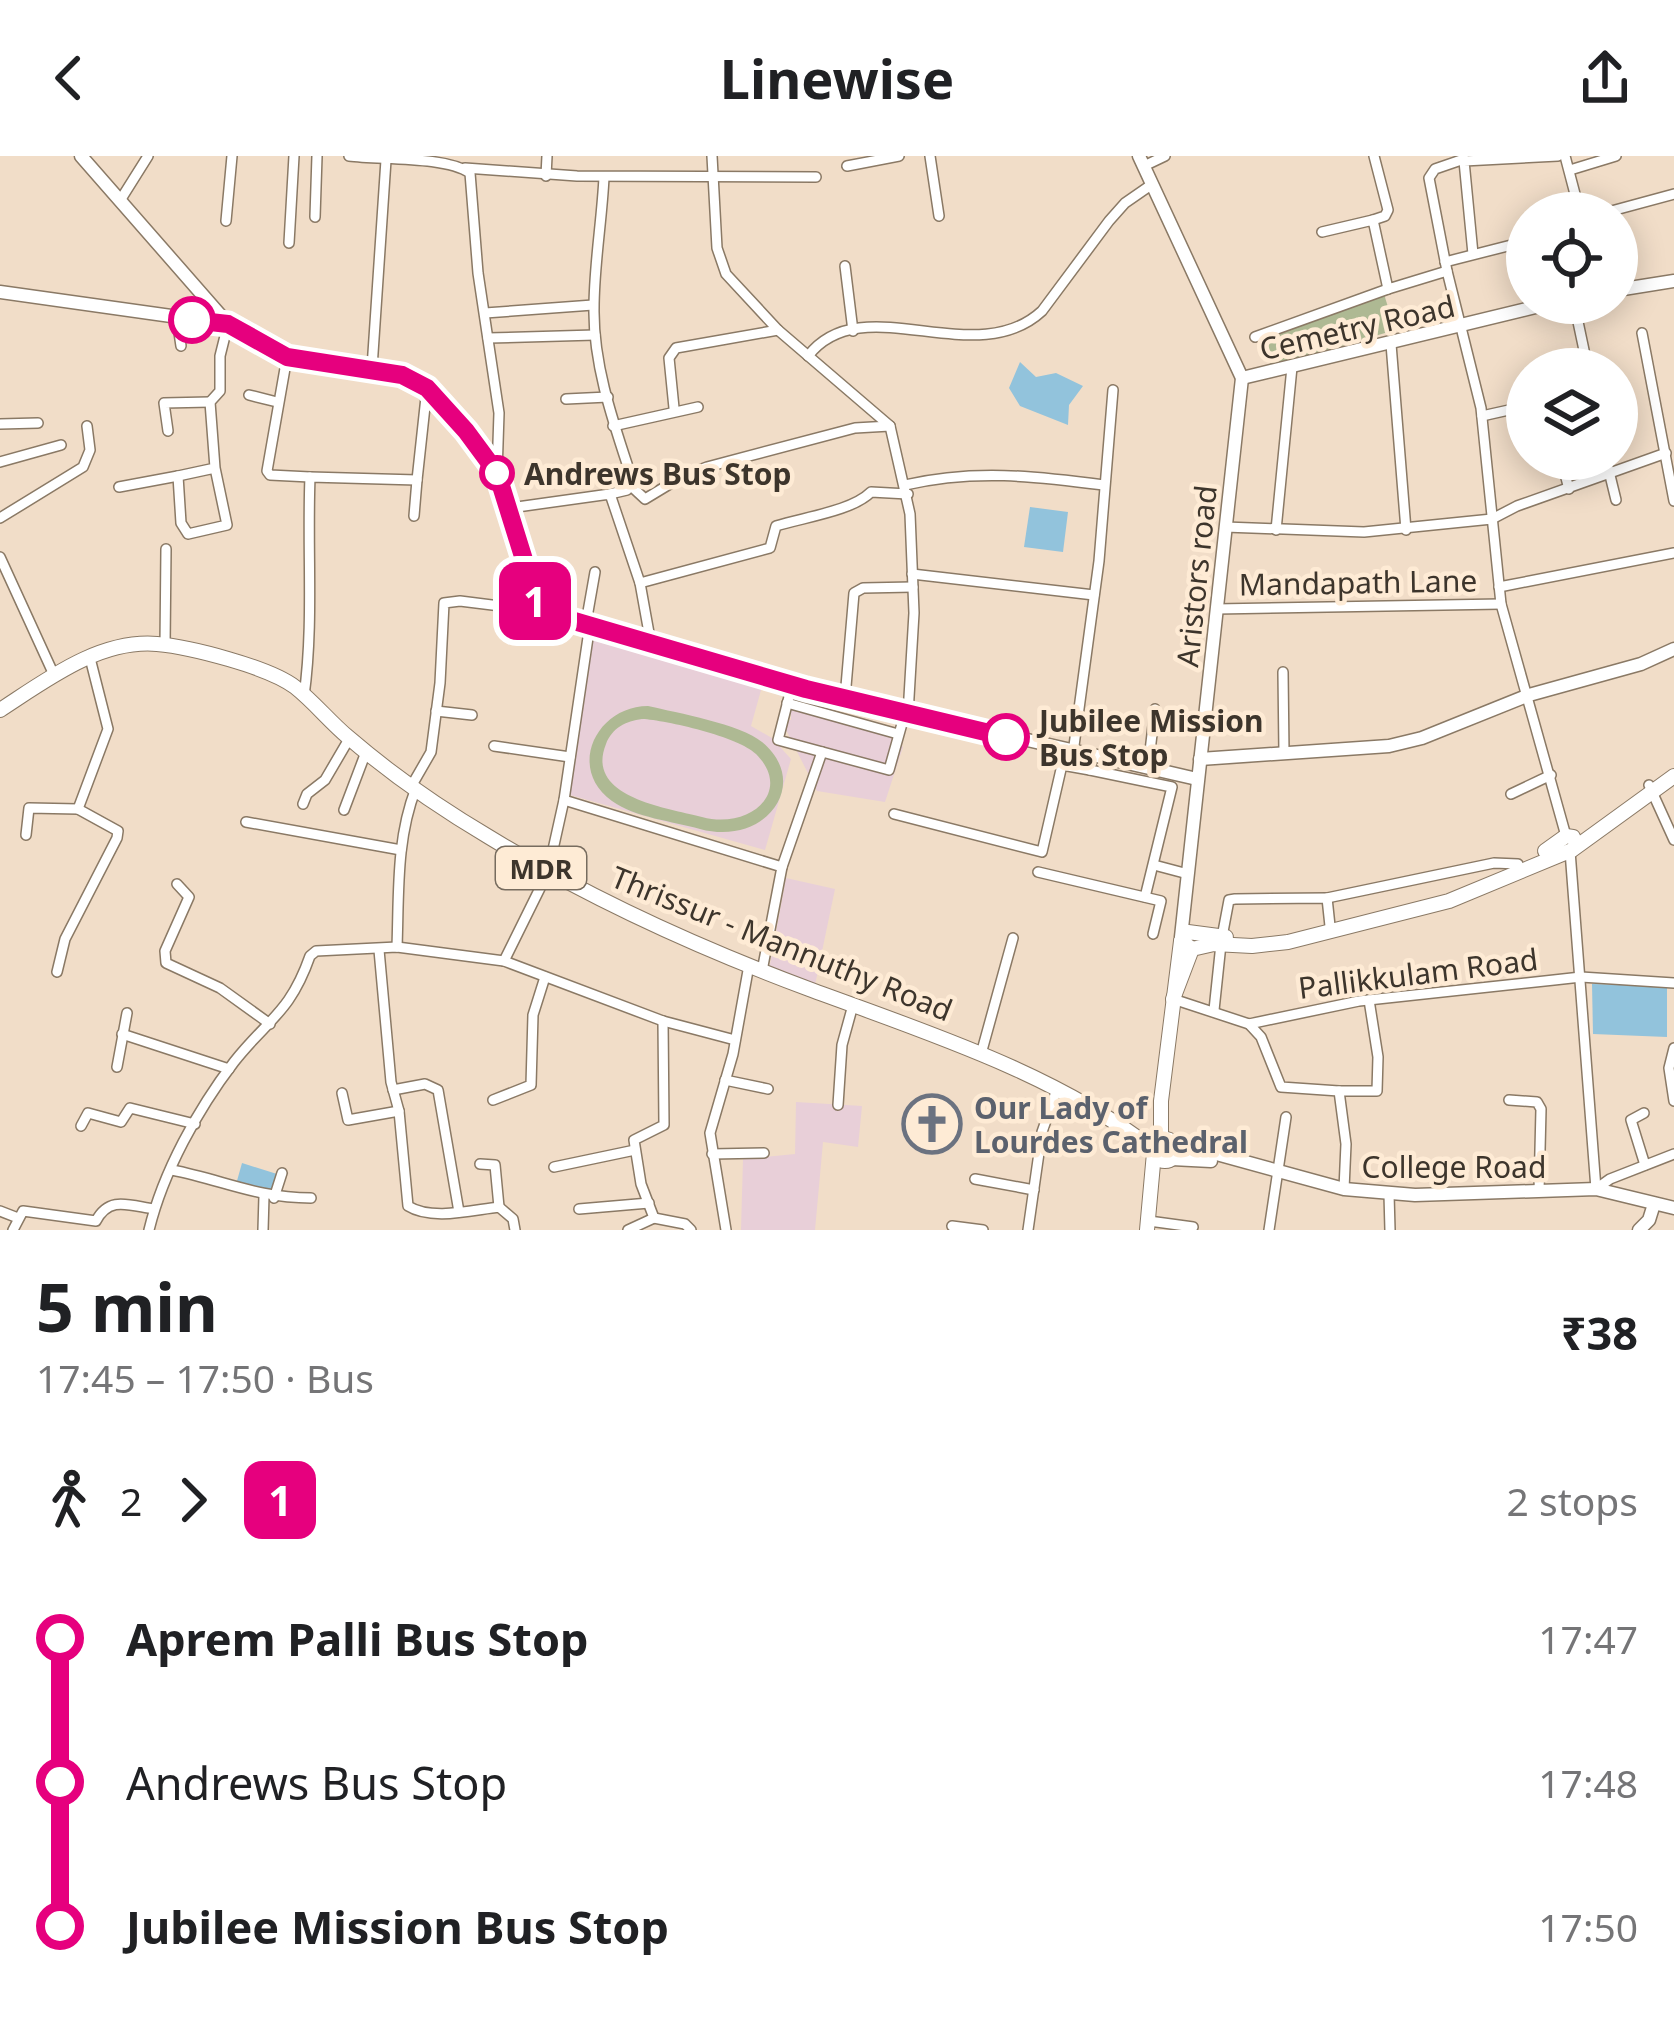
<!DOCTYPE html>
<meta charset="utf-8">
<style>
:root{--surface:#fff;--page:#f6f6f6;--text:#202124;--muted:#757577}
body{margin:0;font-family:"Noto Sans",sans-serif;background:var(--page);color:var(--text);height:100vh;display:flex;flex-direction:column;font-size:45px;white-space:nowrap}
*{box-sizing:border-box;margin:0}
p{font-size:39px;color:var(--muted)}
.icon{flex:none;width:66px;height:66px;fill:none;stroke:currentColor;stroke-width:2;stroke-linecap:round;stroke-linejoin:round}
.map{position:relative;height:1074px;overflow:hidden}
.panel{display:flex;flex-direction:column;background:var(--surface);flex:1}
.panel>*{flex:none}
.badge{padding:0 24px;border-radius:18px;font-size:42px;line-height:78px}
.fabs{position:absolute;left:1506px;top:36px;display:grid;gap:24px}
.fabs a{display:grid;place-items:center;width:132px;height:132px;border-radius:50%;background:var(--surface);box-shadow:0 6px 30px #0003;font-size:60px}
.map>.badge{position:absolute;translate:-50% -50%;box-shadow:0 0 0 6px #fff}
.legs{display:flex;align-items:center;gap:18px;height:132px;padding:0 36px;font-size:39px}
.legs p{margin-inline-start:auto}
.head{display:flex;align-items:center;justify-content:space-between;height:204px;padding:0 36px}
h1{font-size:66px;font-weight:700;line-height:90px}
ul{padding:0 36px;list-style:none}
li{display:flex;align-items:center;gap:42px;height:144px;font-size:45px}
li i{display:grid;place-items:center;width:18px;height:100%;margin:0 15px;background:currentColor}
li i::after{content:'';width:30px;height:30px;margin:-15px;border:9px solid;border-radius:50%;background:var(--surface)}
li p{margin-inline-start:auto}
li:first-child i{background:linear-gradient(#0000 50%,currentColor 0)}
li:last-child i{background:linear-gradient(currentColor 50%,#0000 0)}
header{display:flex;justify-content:space-between;align-items:center;height:156px;padding:0 36px;background:var(--surface);font-size:54px;font-weight:700}
.map>svg:first-child{display:block}
.education{fill:#e8cfd8}
.green{fill:#aeb993;fill-rule:evenodd}
.water{fill:#92c3dc}
.lines{fill:none;stroke-linecap:round;stroke-linejoin:round}
.street-casing{stroke:#8a7965;stroke-width:12}
.secondary-casing{stroke:#8a7965;stroke-width:15}
.primary-casing{stroke:#8a7965;stroke-width:16}
.street{stroke:#fff;stroke-width:9}
.secondary{stroke:#fff;stroke-width:12}
.primary{stroke:#fff;stroke-width:14}
.line-1-casing{stroke:#fff;stroke-width:27}
.line-1{stroke:#e6007e;stroke-width:18}
.stop-1-dot{fill:#fff;stroke:#e6007e;stroke-width:6}
.labels{text-anchor:middle;dominant-baseline:central;stroke-width:9;stroke-linejoin:round;paint-order:stroke}
.shield{fill:#feebd5;stroke:#776c5f;stroke-width:3}
.shield-label{font-size:27px;font-weight:bold;fill:#3d352c}
.street-label{font-size:30px;fill:#3d352c;stroke:#feebd5}
.stop-label{font-size:30px;font-weight:bold;fill:#3d352c;stroke:#feebd5;text-anchor:start}
.worship-label{font-size:30px;font-weight:bold;fill:#5b616d;stroke:#feebd5;text-anchor:start}
</style>
<header><svg class="icon" aria-label="back" viewBox="0 0 24 24"><path d="M15 5l-7 7 7 7"/></svg>Linewise<svg class="icon" aria-label="share" viewBox="0 0 24 24"><path d="M12 15V3M7 8l5-5 5 5M5 13v7h14v-7"/></svg></header>
<div class="map">
<svg width="1674" height="1074" viewBox="0 0 1674 1074">
<rect width="100%" height="100%" fill="#f1ddc8"/>
<!-- education -->
<g class="education">
<path d="M593,475L677,504L763,527L751,570L772,582L791,603L765,694L570,639Z"/>
<path d="M784,540L873,566L881,575L883,568L895,573L894,580L903,591L885,646L817,635L781,564H791V558L781,556Z"/>
<path d="M786,722L835,733L815,829L769,814Z"/>
<path d="M796,946L862,950L858,991L823,986L815,1074H741L743,1003L795,998Z"/>
</g>
<!-- green -->
<g class="green">
<path d="M1384,138L1395,174L1271,211L1264,184Z"/>
<path d="M648,550C678,557 740,568 762,586C812,627 766,691 700,673C672,665 636,662 612,645C566,612 597,550 648,550ZM642,563C666,564 739,581 756,598C794,636 749,674 702,661C669,652 584,642 606,588C612,572 626,565 642,563Z"/>
</g>
<!-- water -->
<g class="water">
<path d="M1020,206L1036,221L1056,217L1083,230L1069,249L1068,269L1020,250L1009,232Z"/>
<path d="M1030,351L1068,356L1063,396L1024,391Z"/>
<path d="M1592,828L1667,830V881L1593,878Z"/>
<path d="M242,1007L277,1018L270,1041L235,1032Z"/>
</g>
<g class="lines">
<!-- street casing -->
<g class="street-casing">
<g id="street">
<path d="M349,0C381,4 445,0 470,17L478,117L499,257L497,317"/>
<path d="M712,0L717,92L726,118L778,174L890,270L910,358L914,457L908,558"/>
<path d="M930,0L939,60"/>
<path d="M1565,0L1580,57"/>
<path d="M847,10L899,0"/>
<path d="M1144,10L1165,0"/>
<path d="M465,12L577,20L816,21"/>
<path d="M1570,14L1616,0"/>
<path d="M546,20L547,0"/>
<path d="M604,21C602,64 594,109 594,152C593,211 615,271 633,326L627,334L610,338"/>
<path d="M121,43L148,0"/>
<path d="M1604,57L1674,38"/>
<path d="M315,61L317,0"/>
<path d="M1373,64L1385,60L1388,54L1374,0"/>
<path d="M226,65L232,0"/>
<path d="M1322,76L1373,64L1388,133L1447,115L1481,252L1501,448L1566,680"/>
<path d="M289,87L294,0"/>
<path d="M1473,98L1464,5L1558,0"/>
<path d="M1445,106L1527,85"/>
<path d="M845,110L853,175"/>
<path d="M1447,115L1429,22L1435,13L1464,3"/>
<path d="M1574,147L1588,213"/>
<path d="M485,157L593,149"/>
<path d="M177,163L181,190"/>
<path d="M1642,177L1674,345"/>
<path d="M1255,181L1388,133"/>
<path d="M488,182L595,179"/>
<path d="M1391,188L1406,374"/>
<path d="M808,200C862,130 975,217 1042,155L1109,65L1125,47L1151,29"/>
<path d="M287,201L267,315L270,319L310,321"/>
<path d="M372,212L386,4"/>
<path d="M249,239L277,246"/>
<path d="M566,243L608,241"/>
<path d="M674,252L669,202L676,192L778,174"/>
<path d="M1482,260L1527,250"/>
<path d="M0,268L38,267"/>
<path d="M613,270L698,251"/>
<path d="M168,275L164,247L210,246"/>
<path d="M1561,303L1569,333"/>
<path d="M1606,303L1616,344"/>
<path d="M0,306L61,289"/>
<path d="M215,312L178,320L181,367L188,378L227,369L215,312L210,246L220,235V200L228,168"/>
<path d="M905,329C974,313 1034,320 1104,329"/>
<path d="M631,330L645,343L683,320L707,311L855,272L890,270"/>
<path d="M119,331L178,320"/>
<path d="M510,352L610,338L640,427L651,488"/>
<path d="M414,360L417,324"/>
<path d="M0,362L83,311L90,294L87,270"/>
<path d="M1225,371L1364,376L1492,363L1517,350L1666,297"/>
<path d="M1276,374L1292,211"/>
<path d="M0,401L54,519"/>
<path d="M912,418L1094,439"/>
<path d="M640,427L770,392L776,370C805,361 852,355 871,336L908,338"/>
<path d="M1499,431L1674,397"/>
<path d="M1216,453L1501,448"/>
<path d="M586,467L595,416"/>
<path d="M165,489L166,393"/>
<path d="M1283,516L1284,597"/>
<path d="M792,529L778,584L889,614L905,557"/>
<path d="M304,540C314,468 307,394 310,321L417,324L427,232"/>
<path d="M845,542L854,437L863,432L913,431"/>
<path d="M787,547L898,578"/>
<path d="M436,555L472,559"/>
<path d="M494,590L570,601"/>
<path d="M1073,597L1099,405L1113,234"/>
<path d="M1092,601L1090,614L1172,631L1145,741"/>
<path d="M1148,612L1155,553"/>
<path d="M412,629L431,596L440,527L444,447L460,445L540,455"/>
<path d="M1649,629L1674,684"/>
<path d="M1511,638L1551,619"/>
<path d="M564,644L782,711L762,815"/>
<path d="M303,648L307,638L325,624L349,583"/>
<path d="M344,654L366,596"/>
<path d="M894,658L1042,696L1062,609L1090,614"/>
<path d="M246,666L401,694"/>
<path d="M26,679L29,652L78,653"/>
<path d="M1570,695L1596,1033"/>
<path d="M1154,709L1188,718"/>
<path d="M782,711L822,596"/>
<path d="M1038,716L1161,745L1153,778"/>
<path d="M177,728L189,741L165,795L166,807L220,832L270,868"/>
<path d="M1327,742L1494,707L1518,708"/>
<path d="M1222,781L1229,744L1235,743L1327,742L1330,770"/>
<path d="M397,791C399,737 396,683 416,632"/>
<path d="M379,794L391,926L399,955L408,1050C432,1065 472,1054 499,1051L513,1063L515,1074"/>
<path d="M504,805L548,716L564,644L590,468"/>
<path d="M57,816L65,783L117,682L118,675L78,653L108,573L90,502"/>
<path d="M1173,843L1249,868L1359,845L1554,824L1581,821L1674,827"/>
<path d="M1214,854L1221,788"/>
<path d="M1249,868L1261,881L1281,931L1339,935L1346,988L1344,1033"/>
<path d="M122,878L229,913"/>
<path d="M1674,892L1669,912L1674,945"/>
<path d="M981,898L1013,782"/>
<path d="M117,911L127,857"/>
<path d="M725,924L768,933"/>
<path d="M393,934L425,928L438,934L459,1056"/>
<path d="M1339,935H1377L1378,901L1369,844"/>
<path d="M342,937L348,964L399,955"/>
<path d="M493,944L531,929L533,859L545,821"/>
<path d="M1509,944L1537,946L1541,953L1539,1035"/>
<path d="M838,949L842,889L853,849"/>
<path d="M1644,957L1631,964L1645,1009"/>
<path d="M81,970L88,957L121,966L130,952L195,968"/>
<path d="M712,998L764,997"/>
<path d="M480,1008L495,1009L499,1051"/>
<path d="M554,1011L635,994"/>
<path d="M172,1014C223,1024 257,1042 311,1042"/>
<path d="M975,1023L1034,1034"/>
<path d="M1596,1033L1610,1023L1674,998"/>
<path d="M1389,1038L1390,1074"/>
<path d="M274,1042L282,1017"/>
<path d="M579,1053L649,1047"/>
<path d="M0,1055L18,1062"/>
<path d="M654,1062L685,1068L691,1074"/>
<path d="M1149,1065L1193,1071"/>
<path d="M952,1070L983,1074"/>
<path d="M13,1074L23,1055L96,1065C109,1040 128,1049 154,1053"/>
<path d="M149,1074C163,1016 198,953 234,906C268,863 290,857 310,800L316,795L397,791L504,805L663,865L735,884"/>
<path d="M263,1074L264,1040"/>
<path d="M628,1074L654,1062L641,1028L634,984L664,969L663,865"/>
<path d="M726,1074L710,977L733,898L749,809"/>
<path d="M1028,1074L1042,976L1056,936"/>
<path d="M1269,1074L1286,961"/>
</g>
</g>
<!-- secondary casing -->
<g class="secondary-casing">
<g id="secondary">
<path d="M81,0L228,168L287,201L402,219L427,232L466,275L497,317L540,455L806,533L1197,623"/>
<path d="M1139,0L1242,222L1181,781"/>
<path d="M1617,134L1674,125"/>
<path d="M0,136L228,168"/>
<path d="M1242,222L1552,147"/>
<path d="M1200,603L1389,590L1422,582L1529,539L1641,508L1674,493"/>
<path d="M1173,986L1344,1033L1415,1039L1596,1033L1674,1052"/>
<path d="M1172,1003L1211,1005"/>
<path d="M1639,1074L1649,1064L1654,1048"/>
</g>
</g>
<!-- primary casing -->
<g class="primary-casing">
<g id="primary">
<path d="M0,554C45,525 99,483 157,488C190,491 269,511 295,531C314,546 330,566 348,581C391,618 440,652 489,681C589,742 699,792 809,833C925,876 1055,917 1154,994"/>
<path d="M1545,695L1566,680L1573,681L1576,688"/>
<path d="M1192,793L1181,785L1188,776L1226,781"/>
<path d="M1173,843L1192,793L1214,788L1252,790L1288,786L1449,745L1572,694L1674,620"/>
<circle cx="1165" cy="994" r="11"/>
<path d="M1161,984V945L1181,785"/>
<path d="M1147,1074L1154,997"/>
</g>
</g>
<!-- street -->
<use href="#street" class="street"/>
<!-- secondary -->
<use href="#secondary" class="secondary"/>
<!-- primary -->
<use href="#primary" class="primary"/>
</g>
<g class="lines">
<!-- line-1 casing -->
<g class="line-1-casing">
<path id="line-1" d="M192,164L228,168L287,201L402,219L427,232L466,275L497,317L540,455L806,533L1006,581"/>
</g>
<!-- line-1 -->
<use href="#line-1" class="line-1"/>
</g>
<!-- icons -->
<defs>
<g id="church-ring" transform="scale(3)"><circle r="9.5" fill="#feebd5" stroke="#6b7280" stroke-width="1.5"/><path d="M-1.2-6h2.4v3.5h3.3v2.4h-3.3V6h-2.4V-.1h-3.3v-2.4h3.3Z" fill="#6b7280"/></g>
</defs>
<g fill-rule="evenodd">
<use href="#church-ring" x="932" y="968"/>
</g>
<!-- markers -->
<g class="stop-1-dot">
<circle cx="192" cy="164" r="21"/>
<circle cx="497" cy="317" r="15"/>
<circle cx="1006" cy="581" r="21"/>
</g>
<g class="labels">
<!-- shield labels -->
<rect class="shield" x="496" y="691" width="90" height="42" rx="9"/>
<g class="shield-label">
<text x="541" y="712">MDR</text>
</g>
<!-- street labels -->
<g class="street-label">
<text transform="translate(1357 171) rotate(-13)">Cemetry Road</text>
<text transform="translate(1196 420) rotate(-84)">Aristors road</text>
<text transform="translate(1358 426) rotate(-1)">Mandapath Lane</text>
<text transform="translate(782 787) rotate(22)">Thrissur - Mannuthy Road</text>
<text transform="translate(1418 817) rotate(-7)">Pallikkulam Road</text>
<text x="1454" y="1010">College Road</text>
</g>
<!-- stop labels -->
<g class="stop-label">
<text x="524" y="317">Andrews Bus Stop</text>
<text x="1039" y="564">Jubilee Mission<tspan x="1039" dy="34">Bus Stop</tspan></text>
</g>
<!-- worship labels -->
<g class="worship-label">
<text x="974" y="951">Our Lady of<tspan x="974" dy="34">Lourdes Cathedral</tspan></text>
</g>
</g>
</svg>
<div class="fabs">
<a><svg class="icon" aria-label="locate" viewBox="0 0 24 24"><circle cx="12" cy="12" r="6"/><path d="M12 2v4M12 18v4M2 12h4M18 12h4"/></svg></a>
<a><svg class="icon" aria-label="layers" viewBox="0 0 24 24"><path d="M12 4l9 5-9 5-9-5zM3 14l9 5 9-5"/></svg></a>
</div>
<b class="badge" style="left:535px;top:445px;background:#e6007e;color:#fff">1</b>
</div>
<section class="panel">
<div class="head"><div><h1>5 min</h1><p>17:45 – 17:50 · Bus</p></div><b>₹38</b></div>
<div class="legs"><svg class="icon" aria-label="walk" viewBox="0 0 24 24"><circle cx="13" cy="4" r="2"/><path d="M13 8l-2 6 4 7M11 14l-3 7M7 12l3-4h3l4 4"/></svg>2<svg class="icon" aria-label="forward" viewBox="0 0 24 24"><path d="M9 5l7 7-7 7"/></svg><b class="badge" style="background:#e6007e;color:#fff">1</b><p>2 stops</p></div>
<ul>
<li><i style="color:#e6007e"></i><b>Aprem Palli Bus Stop</b><p>17:47</p></li>
<li><i style="color:#e6007e"></i><span>Andrews Bus Stop</span><p>17:48</p></li>
<li><i style="color:#e6007e"></i><b>Jubilee Mission Bus Stop</b><p>17:50</p></li>
</ul>
</section>
